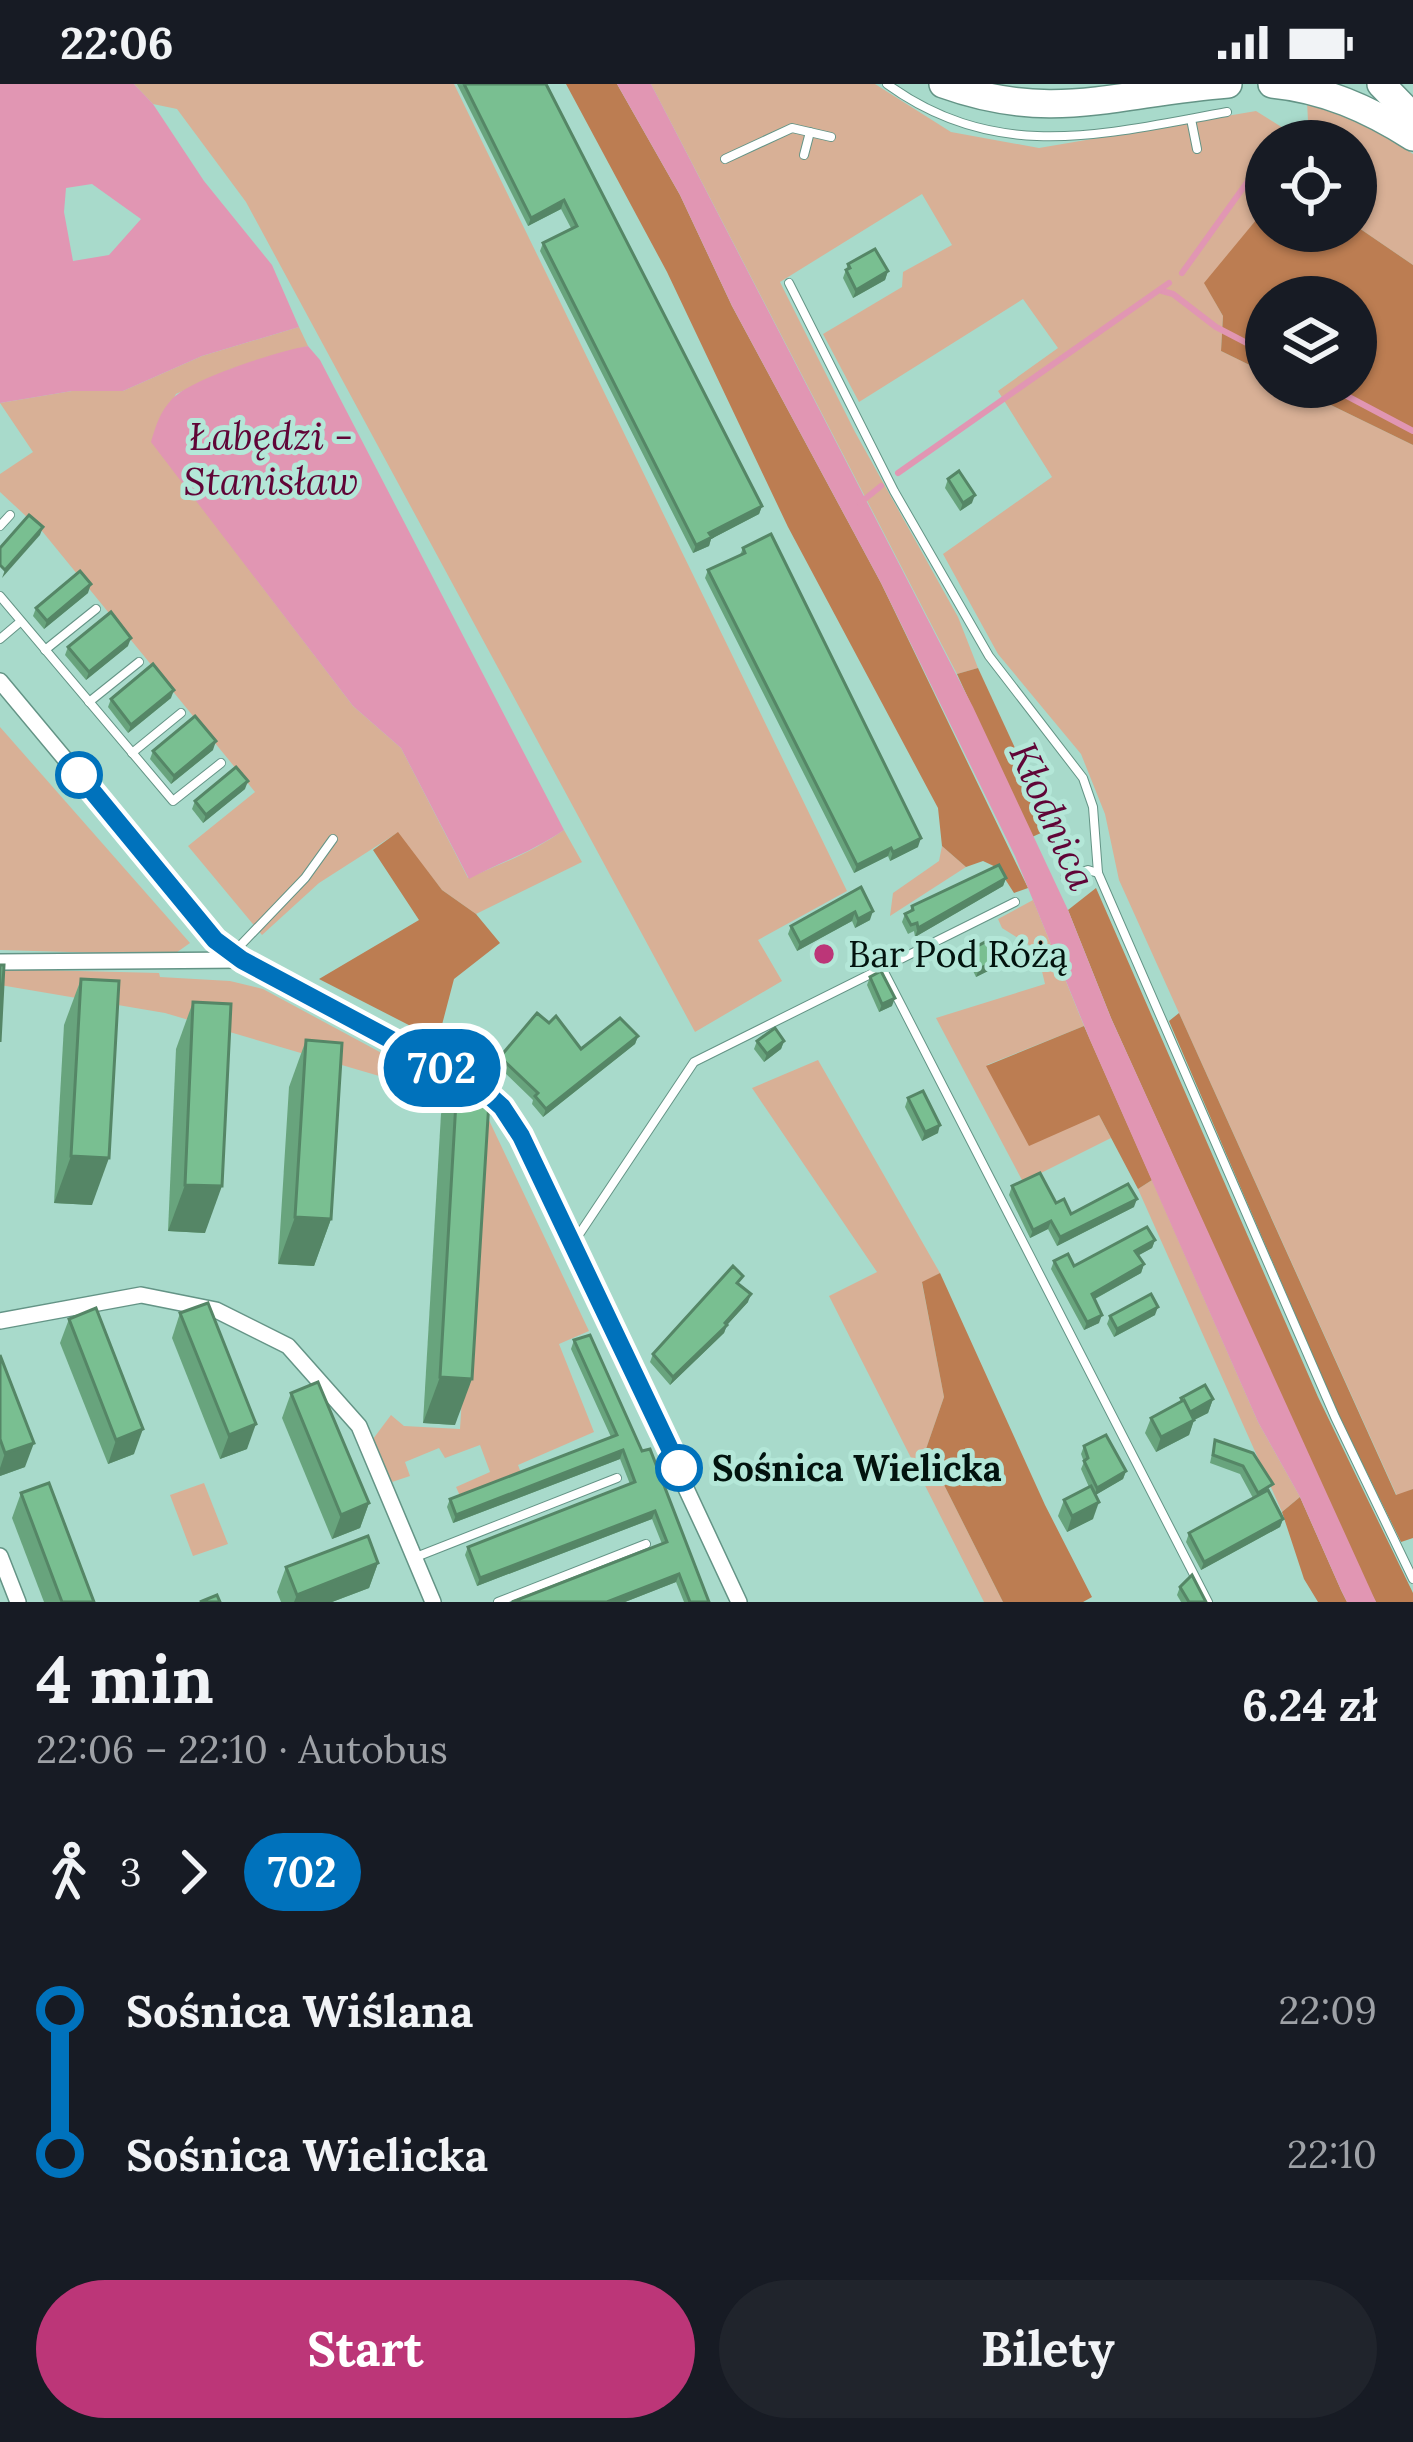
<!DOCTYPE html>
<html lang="pl">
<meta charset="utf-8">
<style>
:root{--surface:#171b24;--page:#20242c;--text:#f1f3f6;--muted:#9ea1a6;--accent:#bc3678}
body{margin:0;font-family:Lora,serif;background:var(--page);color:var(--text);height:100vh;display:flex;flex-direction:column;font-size:45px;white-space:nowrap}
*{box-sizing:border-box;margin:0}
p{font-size:39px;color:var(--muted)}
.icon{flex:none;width:66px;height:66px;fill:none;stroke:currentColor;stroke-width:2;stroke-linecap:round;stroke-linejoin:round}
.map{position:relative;height:1518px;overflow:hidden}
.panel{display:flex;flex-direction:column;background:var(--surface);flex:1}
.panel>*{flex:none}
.badge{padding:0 24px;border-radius:39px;font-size:42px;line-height:78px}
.buttons{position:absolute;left:1245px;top:36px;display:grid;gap:24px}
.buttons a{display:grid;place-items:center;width:132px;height:132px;border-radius:50%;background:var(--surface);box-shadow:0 3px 9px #0004;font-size:60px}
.map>.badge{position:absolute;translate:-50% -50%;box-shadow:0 0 0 6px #fff}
.legs{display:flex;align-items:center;gap:18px;height:132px;padding:0 36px;font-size:39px}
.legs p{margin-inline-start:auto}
.summary{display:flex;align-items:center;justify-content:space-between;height:204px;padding:0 36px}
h1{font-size:66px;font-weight:700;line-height:90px}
.cta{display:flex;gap:24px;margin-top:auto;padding:24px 36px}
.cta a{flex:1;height:138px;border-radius:72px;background:var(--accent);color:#fff;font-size:48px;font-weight:700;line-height:138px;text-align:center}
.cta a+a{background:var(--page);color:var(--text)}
ul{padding:0 36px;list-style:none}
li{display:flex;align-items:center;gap:42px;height:144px;font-size:45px}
li i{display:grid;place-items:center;width:18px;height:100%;margin:0 15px;background:currentColor}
li i::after{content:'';width:30px;height:30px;margin:-15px;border:9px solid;border-radius:50%;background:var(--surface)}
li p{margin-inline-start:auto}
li:first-child i{background:linear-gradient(#0000 50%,currentColor 0)}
li:last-child i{background:linear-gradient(currentColor 50%,#0000 0)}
.status{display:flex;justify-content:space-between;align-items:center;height:84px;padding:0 60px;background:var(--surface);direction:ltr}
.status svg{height:33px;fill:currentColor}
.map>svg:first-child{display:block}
.green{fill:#d8b096}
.forest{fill:#bc7d52}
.water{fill:#e196b3;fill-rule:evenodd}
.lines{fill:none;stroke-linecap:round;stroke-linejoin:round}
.stream{stroke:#e196b3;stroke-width:6}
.lane-casing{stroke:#649486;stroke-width:10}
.street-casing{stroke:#649486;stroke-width:18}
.highway-casing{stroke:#649486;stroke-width:30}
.lane{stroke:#fff;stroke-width:8}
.street{stroke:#fff;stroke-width:15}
.highway{stroke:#fff;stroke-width:27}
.wall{fill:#68a47d}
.shaded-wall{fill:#558666}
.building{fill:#79bf91;stroke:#558666;stroke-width:3}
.line-1-casing{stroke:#fff;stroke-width:27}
.line-1{stroke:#0072bc;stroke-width:18}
.stop-1-dot{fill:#fff;stroke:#0072bc;stroke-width:6}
.poi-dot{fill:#bc3678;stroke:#b4e7d8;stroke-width:4.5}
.labels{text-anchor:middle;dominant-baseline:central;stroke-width:10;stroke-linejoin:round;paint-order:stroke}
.poi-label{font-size:36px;fill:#02130e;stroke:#b4e7d8;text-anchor:start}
.stop-label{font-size:36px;font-weight:bold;fill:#02130e;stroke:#b4e7d8;text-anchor:start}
.water-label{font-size:39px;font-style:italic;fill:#600537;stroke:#b4e7d8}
</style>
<div class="status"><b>22:06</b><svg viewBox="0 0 49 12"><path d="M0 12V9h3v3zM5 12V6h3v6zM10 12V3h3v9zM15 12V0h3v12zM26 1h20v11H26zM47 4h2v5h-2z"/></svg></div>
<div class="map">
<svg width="1413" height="1518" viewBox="0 0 1413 1518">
<rect width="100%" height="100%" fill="#a8dacb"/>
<!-- green -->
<g class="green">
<path d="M134,0H454L847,807L758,856L782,897L695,948L246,118L177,25L153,20Z"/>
<path d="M651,0H875L951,48L1039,64L1256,27L1304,57H1266V124L1205,200L1223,232L1221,267L1266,289V303H1294L1413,361V1405L1397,1412L1119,796L1105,730L1081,670L998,570L943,470L1052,393L998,307L1058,264L1023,215L859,318L823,250L902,203L903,188L952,161L922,110L780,198L855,348L958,533L978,584L957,590Z"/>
<path d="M1307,17L1370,41L1413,70V181L1356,142V57H1309Z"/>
<path d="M299,243L308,262L231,285L176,310L152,358L353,622L401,664L468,794C502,780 534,767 564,746L582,778L476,830L442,806L397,749L319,799L262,851L188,762L255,708L42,447L0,408V390L33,368L0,319L72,307H123L202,272Z"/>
<path d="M0,643L190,859L173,871L0,866Z"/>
<path d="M942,762L966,783L890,832L893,809L939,777Z"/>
<path d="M1033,816L1084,942L987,981L1099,1031L1111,1054L1023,1098L936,934L1045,900L1037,866L1002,844L998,835Z"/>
<path d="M0,885L159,889L160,893L230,897L263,905L478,1021L165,929L0,901Z"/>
<path d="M818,976L940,1189L922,1199L944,1313L926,1365L1003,1518H984L829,1212L877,1188L752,1004Z"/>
<path d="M480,1032H487L589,1247L559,1260L594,1348L518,1381L521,1389L461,1414L456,1403L490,1388L480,1361L445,1374L439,1364L405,1378L410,1392L392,1398L373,1355L391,1331L404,1342L460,1345Z"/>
<path d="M1152,1096L1258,1338L1300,1413L1282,1428L1138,1105Z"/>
<path d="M204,1399L228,1460L193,1472L170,1411Z"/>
</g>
<!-- forest -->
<g class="forest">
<path d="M566,0H617L680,111L732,222L881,499L1028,804L1014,809L998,784L983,777L966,783L942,762L938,724L788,443L667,188Z"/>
<path d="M1266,124V147H1356V142L1413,181V361L1294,303H1356V213H1266V289L1221,267L1223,232L1204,199Z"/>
<path d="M978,584L1052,744L1032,753L957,590Z"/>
<path d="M398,748L442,806L476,830L500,859L454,895L438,956L319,895L419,836L373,766Z"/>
<path d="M1096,804L1318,1313L1413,1509V1518H1376L1367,1502L1111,934L1068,826Z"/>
<path d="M1179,929L1396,1411L1413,1405V1454L1401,1458L1338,1330L1169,937Z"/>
<path d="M1084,942L1152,1096L1138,1105L1099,1031L1029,1062L986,982Z"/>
<path d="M940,1189L1045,1421L1092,1513L1083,1518H1003L926,1365L944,1313L922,1198Z"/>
<path d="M1300,1413L1341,1506L1347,1518H1318L1304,1495L1282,1428Z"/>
</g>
<!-- water -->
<g class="water">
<path d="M0,0H134L153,20L204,97L272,181L299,243L202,272L123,307H72L0,319ZM92,100L141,135L109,171L73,177L64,128L66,104Z"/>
<path d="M617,0H651L973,623L1068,826L1111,934L1376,1518H1347L1341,1506L1300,1413L1258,1338L1090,956L1015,772L881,499L732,222L680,111Z"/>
<path d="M308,262L320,276L564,746C532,768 503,777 469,795L401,664L353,622L151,358C156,341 160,328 172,315C192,294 279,267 308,262Z"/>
</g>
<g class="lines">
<!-- stream -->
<g class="stream">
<path d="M1277,57L1281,52"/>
<path d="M1182,189L1266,72"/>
<path d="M1162,207L1173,210L1216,243L1266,269"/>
<path d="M1330,303L1413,347"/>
<path d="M898,389L1169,199"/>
<path d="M860,419L881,402"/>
</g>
<!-- lane casing -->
<g class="lane-casing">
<g id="lane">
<path d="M887,0C997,80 1104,50 1227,28"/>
<path d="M1191,35L1197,65"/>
<path d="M804,71L810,48"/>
<path d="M725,75L792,44L831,53"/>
<path d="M789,199L894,407L989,572L1083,694L1093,723L1098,789L1335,1333L1413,1495"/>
<path d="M0,442L10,431"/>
<path d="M0,512L173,717L221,679"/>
<path d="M0,555L20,538"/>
<path d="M45,566L96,525"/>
<path d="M89,618L139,578"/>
<path d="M132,669L181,629"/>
<path d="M1065,793L1088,786L1098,789"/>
<path d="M234,868L305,794L333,755"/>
<path d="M882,884L1208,1518"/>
<path d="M574,1158L694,978L1015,818"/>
<path d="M416,1473L617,1394"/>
<path d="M498,1518L646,1460"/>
</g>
</g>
<!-- street casing -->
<g class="street-casing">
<g id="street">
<path d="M0,597L215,855L242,876L481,1004L502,1023L521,1051L739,1518"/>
<path d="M0,878L242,876"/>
<path d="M0,1237L141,1211L216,1226L288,1262L359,1342L433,1518"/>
<path d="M0,1472L18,1518"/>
</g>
</g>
<!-- highway casing -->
<g class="highway-casing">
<g id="highway">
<path d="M943,0C1054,40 1119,8 1228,0"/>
<path d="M1272,0C1324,5 1369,25 1413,53"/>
<path d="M1381,0L1413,33"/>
</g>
</g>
<!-- lane -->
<use href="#lane" class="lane"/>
<!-- street -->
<use href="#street" class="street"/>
<!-- highway -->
<use href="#highway" class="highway"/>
</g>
<!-- wall -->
<g class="wall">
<path d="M457,0H546L762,422L759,430L711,455L709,462L693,469L540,167L543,159L571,144L561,125L528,142Z"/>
<path d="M848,180L888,187L885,196L853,214L843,194Z"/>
<path d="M948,395L972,419L960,427L945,404Z"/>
<path d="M743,464L918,763L890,777L888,772L854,789L705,494L708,486L740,471Z"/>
<path d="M88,509L44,545L33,532L36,524Z"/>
<path d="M128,562L86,596L65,571L68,563Z"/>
<path d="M171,614L128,649L108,623L111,615Z"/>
<path d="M213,666L171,700L150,675L153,667Z"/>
<path d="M245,705L203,739L192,725L195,717Z"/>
<path d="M1006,794L1003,802L915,853L914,847L908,850L902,838L905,830L910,827L912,822Z"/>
<path d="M861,803L870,836L855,844L852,837L797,867L788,850L791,842Z"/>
<path d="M970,866L999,875L996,883L976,893L967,874Z"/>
<path d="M870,893L892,922L879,928L867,901Z"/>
<path d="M81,895L92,1121L54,1119L64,941Z"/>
<path d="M193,918L205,1149L168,1147L176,965Z"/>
<path d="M638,952L635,960L543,1033L532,1020L533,1016L497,981L500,973L581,965Z"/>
<path d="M306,956L331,1135L314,1182L278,1180L289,1003Z"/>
<path d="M757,957H784L781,965L764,978L754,965Z"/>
<path d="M458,983L455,1341L423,1339L441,1030Z"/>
<path d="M908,1014L938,1049L922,1057L905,1023Z"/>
<path d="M1012,1102L1056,1119L1071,1130L1134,1123L1057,1162L1048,1145L1030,1154L1009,1111Z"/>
<path d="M1155,1156L1152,1164L1138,1171L1144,1180L1141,1189L1095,1215L1099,1239L1084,1246L1051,1185L1054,1177L1074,1182Z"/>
<path d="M740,1201L748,1218L727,1241L724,1249L670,1301L650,1278L653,1270Z"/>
<path d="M180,1229L247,1365L220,1375L172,1254Z"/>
<path d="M1155,1231L1114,1253L1107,1240L1110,1232Z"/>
<path d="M69,1235L134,1370L108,1380L60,1259Z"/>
<path d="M574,1256L709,1518H684L676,1498L625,1518H512L662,1460L652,1435L477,1502L465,1471L468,1463L630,1400L620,1375L453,1439L447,1423L450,1415L611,1353L571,1265Z"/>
<path d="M0,1271L25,1383L0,1392Z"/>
<path d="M291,1309L369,1419L360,1444L332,1455L282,1334Z"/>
<path d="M1181,1314L1213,1315L1208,1329L1194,1336L1189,1351L1156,1368L1145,1349L1151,1334L1180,1318Z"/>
<path d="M1215,1356L1270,1408L1283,1435L1280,1443L1201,1486L1186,1458L1189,1449L1253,1414L1240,1390L1210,1379Z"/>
<path d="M1084,1362L1126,1387L1123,1395L1095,1411L1093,1435L1067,1448L1058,1432L1064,1416L1089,1403L1081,1385L1084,1378L1081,1370Z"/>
<path d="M21,1409L94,1518H44L12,1434Z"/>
<path d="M378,1479L369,1504L332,1518H281L277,1508L286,1483Z"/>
<path d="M1180,1503L1206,1518H1181L1177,1511Z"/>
</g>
<!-- shaded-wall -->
<g class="shaded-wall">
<path d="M564,116L561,125L528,142L531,134Z"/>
<path d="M888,187L885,196L853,214L856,206Z"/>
<path d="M975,411L972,419L960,427L963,419Z"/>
<path d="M762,422L759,430L711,455L709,462L693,469L696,461L709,449Z"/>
<path d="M43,443L40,451L2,494L5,486Z"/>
<path d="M91,500L88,509L44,545L47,537Z"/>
<path d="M131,554L128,562L86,596L89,588Z"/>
<path d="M174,606L171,614L128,649L131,641Z"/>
<path d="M216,657L213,666L171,700L174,692Z"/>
<path d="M248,697L245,705L203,739L206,731Z"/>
<path d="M921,754L918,763L890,777L893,768Z"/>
<path d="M891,764L888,772L854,789L857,781Z"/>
<path d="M1006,794L1003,802L915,853L918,844Z"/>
<path d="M873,827L870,836L855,844L858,835Z"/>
<path d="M855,828L852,837L797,867L800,859Z"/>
<path d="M999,875L996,883L976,893L979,885Z"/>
<path d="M895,914L892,922L879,928L882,920Z"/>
<path d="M638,952L635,960L543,1033L546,1025Z"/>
<path d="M784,957L781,965L764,978L767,970Z"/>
<path d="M940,1041L938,1049L922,1057L925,1048Z"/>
<path d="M71,1072L109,1074L92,1121L54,1119Z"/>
<path d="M185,1101L222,1102L205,1149L168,1147Z"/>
<path d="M1137,1115L1134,1123L1057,1162L1060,1153Z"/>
<path d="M295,1133L331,1135L314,1182L278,1180Z"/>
<path d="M1051,1137L1048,1145L1030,1154L1033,1146Z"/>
<path d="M1155,1156L1152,1164L1132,1175L1135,1167Z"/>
<path d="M1144,1180L1141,1189L1089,1218L1092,1210Z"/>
<path d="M751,1210L748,1218L727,1241L724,1249L670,1301L673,1293Z"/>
<path d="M1158,1223L1155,1231L1114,1253L1117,1245Z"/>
<path d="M1102,1231L1099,1239L1084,1246L1087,1238Z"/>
<path d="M440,1293L472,1295L455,1341L423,1339Z"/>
<path d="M1213,1315L1208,1329L1194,1336L1189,1351L1156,1368L1161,1353L1189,1328Z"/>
<path d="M256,1340L247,1365L220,1375L229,1351Z"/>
<path d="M143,1345L134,1370L108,1380L116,1356Z"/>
<path d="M34,1359L25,1383L0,1392V1384L5,1369Z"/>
<path d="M623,1366L620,1375L453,1439L456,1431Z"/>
<path d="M1126,1387L1123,1395L1094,1412L1097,1404Z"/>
<path d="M1099,1418L1093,1435L1067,1448L1072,1432Z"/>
<path d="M369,1419L360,1444L332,1455L341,1431Z"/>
<path d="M655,1427L652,1435L477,1502L480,1494Z"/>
<path d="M1283,1435L1280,1443L1201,1486L1204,1478Z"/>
<path d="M378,1479L369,1504L332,1518H294L297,1511Z"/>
<path d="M679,1490L676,1498L625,1518H607Z"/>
</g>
<!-- building -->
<g class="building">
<path d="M464,0H546L762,422L709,449L712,453L696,461L543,159L577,142L564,116L531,134Z"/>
<path d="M875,165L888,187L856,206L846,186L850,184L848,180Z"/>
<path d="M959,387L975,411L963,419L948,395Z"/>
<path d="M29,431L43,443L5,486L0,481V464Z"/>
<path d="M771,450L921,754L893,768L891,764L857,781L708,486L745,469L743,464Z"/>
<path d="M80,487L91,500L47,537L36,524Z"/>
<path d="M111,528L131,554L89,588L68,563Z"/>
<path d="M153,580L174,606L131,641L111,615Z"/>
<path d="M195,632L216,657L174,692L153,667Z"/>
<path d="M236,683L248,697L206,731L195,717Z"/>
<path d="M999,781L1006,794L918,844L917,839L911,841L905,830L913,826L912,822Z"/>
<path d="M861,803L873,827L858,835L855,828L800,859L791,842Z"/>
<path d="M989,856L999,875L979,885L970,866Z"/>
<path d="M0,881H4L0,958Z"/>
<path d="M881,887L895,914L882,920L870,893Z"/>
<path d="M81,895L119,897L109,1074L71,1072Z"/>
<path d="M193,918L231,920L222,1102L185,1101Z"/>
<path d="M537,929L549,939L556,932L581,965L620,934L638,952L546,1025L535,1012L538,1009L500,973Z"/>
<path d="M775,944L784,957L767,970L757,957Z"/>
<path d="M306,956L342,959L331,1135L295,1133Z"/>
<path d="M458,983L491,984L472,1295L440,1293Z"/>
<path d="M923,1007L940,1041L925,1048L908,1014Z"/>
<path d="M1040,1089L1056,1119L1064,1115L1071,1130L1128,1100L1137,1115L1060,1153L1051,1137L1033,1146L1012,1102Z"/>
<path d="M1147,1143L1155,1156L1135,1167L1144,1180L1092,1210L1102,1231L1087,1238L1054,1177L1068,1170L1074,1182Z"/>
<path d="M733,1182L743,1192L737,1199L751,1210L725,1239L727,1241L673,1293L653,1270Z"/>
<path d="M1151,1210L1158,1223L1117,1245L1110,1232Z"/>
<path d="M208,1219L256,1340L229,1351L180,1229Z"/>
<path d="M96,1224L143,1345L116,1356L69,1235Z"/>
<path d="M590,1251L642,1367L650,1365L709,1518H690L679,1490L607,1518H512L667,1458L655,1427L480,1494L468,1463L635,1398L623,1366L456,1431L450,1415L617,1351L574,1256Z"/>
<path d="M0,1271L34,1359L5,1369L0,1355Z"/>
<path d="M318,1298L369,1419L341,1431L291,1309Z"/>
<path d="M1205,1301L1213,1315L1190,1328L1181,1314Z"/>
<path d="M1184,1316L1194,1336L1161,1353L1151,1334Z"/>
<path d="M1106,1351L1126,1387L1097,1404L1084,1377L1088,1374L1084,1362Z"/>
<path d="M1215,1356L1253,1369L1273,1400L1258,1409L1243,1382L1213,1371Z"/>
<path d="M49,1399L94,1518H62L21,1409Z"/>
<path d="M1091,1402L1099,1418L1072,1432L1064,1416Z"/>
<path d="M1268,1406L1283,1435L1204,1478L1189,1449Z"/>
<path d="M368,1452L378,1479L297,1511L286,1483Z"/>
<path d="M1192,1491L1206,1518H1189L1180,1503Z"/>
<path d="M217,1511L220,1518H200Z"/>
</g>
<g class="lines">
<!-- line-1 casing -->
<g class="line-1-casing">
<path id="line-1" d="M79,691L215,856L242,876L481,1004L502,1023L521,1052L679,1384"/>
</g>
<!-- line-1 -->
<use href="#line-1" class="line-1"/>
</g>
<!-- markers -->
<g class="stop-1-dot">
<circle cx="79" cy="691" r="21"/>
<circle cx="679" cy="1384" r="21"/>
</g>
<circle class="poi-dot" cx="824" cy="870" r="12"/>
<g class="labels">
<!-- poi labels -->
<g class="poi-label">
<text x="848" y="870">Bar Pod Różą</text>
</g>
<!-- stop labels -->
<g class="stop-label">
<text x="712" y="1384">Sośnica Wielicka</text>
</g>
<!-- water labels -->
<g class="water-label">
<text x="271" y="352">Łabędzi -<tspan x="271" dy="45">Stanisław</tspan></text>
<text transform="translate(1053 732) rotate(66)">Kłodnica</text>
</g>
</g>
</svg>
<div class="buttons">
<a><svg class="icon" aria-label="locate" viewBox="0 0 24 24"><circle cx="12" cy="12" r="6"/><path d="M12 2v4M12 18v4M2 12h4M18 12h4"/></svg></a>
<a><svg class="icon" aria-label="layers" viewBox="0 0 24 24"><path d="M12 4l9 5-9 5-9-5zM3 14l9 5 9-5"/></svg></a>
</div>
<b class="badge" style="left:442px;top:984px;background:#0072bc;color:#fff">702</b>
</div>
<section class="panel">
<div class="summary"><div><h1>4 min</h1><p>22:06 – 22:10 · Autobus</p></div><b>6.24 zł</b></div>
<div class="legs"><svg class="icon" aria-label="walk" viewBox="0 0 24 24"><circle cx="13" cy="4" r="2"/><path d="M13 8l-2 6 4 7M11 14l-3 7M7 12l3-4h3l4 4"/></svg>3<svg class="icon" aria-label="forward" viewBox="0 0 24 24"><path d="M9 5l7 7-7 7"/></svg><b class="badge" style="background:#0072bc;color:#fff">702</b></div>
<ul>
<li><i style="color:#0072bc"></i><b>Sośnica Wiślana</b><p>22:09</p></li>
<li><i style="color:#0072bc"></i><b>Sośnica Wielicka</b><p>22:10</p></li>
</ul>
<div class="cta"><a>Start</a><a>Bilety</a></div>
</section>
